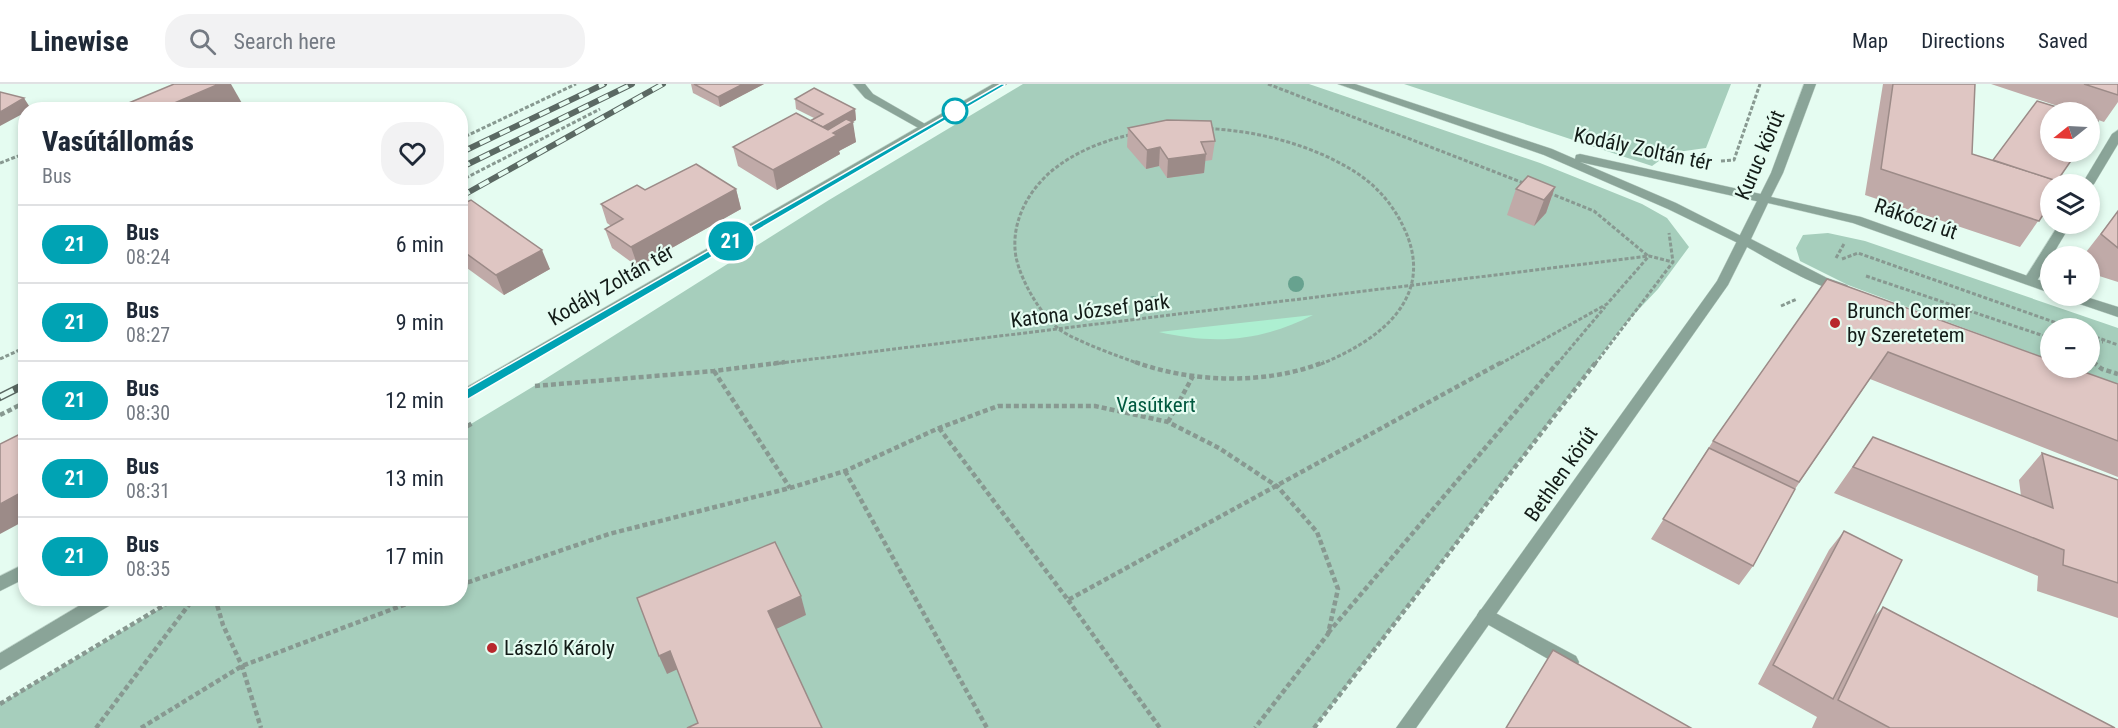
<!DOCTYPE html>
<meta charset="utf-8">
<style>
:root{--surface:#fff;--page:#f2f2f3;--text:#1f2937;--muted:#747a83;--line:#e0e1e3}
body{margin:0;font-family:"Roboto Condensed",sans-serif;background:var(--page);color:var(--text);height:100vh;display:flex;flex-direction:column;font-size:22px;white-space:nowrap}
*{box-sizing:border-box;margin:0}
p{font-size:20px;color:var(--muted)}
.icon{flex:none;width:33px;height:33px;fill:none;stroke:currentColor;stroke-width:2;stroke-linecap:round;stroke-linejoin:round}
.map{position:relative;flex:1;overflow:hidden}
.sheet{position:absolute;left:18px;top:18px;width:450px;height:504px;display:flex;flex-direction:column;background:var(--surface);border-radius:24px;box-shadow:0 3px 9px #0003}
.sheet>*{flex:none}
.badge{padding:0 12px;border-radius:20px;font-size:21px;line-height:39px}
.needle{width:39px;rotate:252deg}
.controls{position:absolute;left:2040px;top:18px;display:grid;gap:12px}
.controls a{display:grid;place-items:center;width:60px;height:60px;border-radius:50%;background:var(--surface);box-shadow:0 3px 9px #0003;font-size:30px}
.map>.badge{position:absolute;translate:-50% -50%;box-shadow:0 0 0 3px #fff}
.round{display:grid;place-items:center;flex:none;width:63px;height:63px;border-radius:24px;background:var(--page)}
.headline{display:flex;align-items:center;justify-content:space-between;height:102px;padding:0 24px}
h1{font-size:28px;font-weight:800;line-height:45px}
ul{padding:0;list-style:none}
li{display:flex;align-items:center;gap:18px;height:78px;padding:0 24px;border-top:2px solid var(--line)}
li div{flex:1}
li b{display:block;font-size:22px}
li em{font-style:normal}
li .badge{min-width:66px;font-weight:700;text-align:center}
header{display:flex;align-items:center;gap:36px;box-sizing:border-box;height:84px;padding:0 30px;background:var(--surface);border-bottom:2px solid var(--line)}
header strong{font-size:28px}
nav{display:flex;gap:33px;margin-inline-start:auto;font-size:21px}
.search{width:420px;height:54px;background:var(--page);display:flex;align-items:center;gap:15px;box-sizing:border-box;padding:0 21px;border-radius:24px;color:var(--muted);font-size:22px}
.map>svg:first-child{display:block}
.green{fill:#a6cebc}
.water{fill:#adefd1}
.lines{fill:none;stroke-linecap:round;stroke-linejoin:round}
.service-casing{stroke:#c3d8ce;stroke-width:1}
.minor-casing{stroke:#c3d8ce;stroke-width:1}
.tertiary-casing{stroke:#c3d8ce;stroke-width:1}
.path-far1{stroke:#889991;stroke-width:3;stroke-dasharray:4 2;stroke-linecap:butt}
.path{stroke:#889991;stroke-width:4.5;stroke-dasharray:5 3;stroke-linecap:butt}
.service{fill:#8aa498;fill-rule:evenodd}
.minor{fill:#8aa498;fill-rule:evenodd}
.tertiary{fill:#8aa498;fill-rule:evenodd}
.rail-far1-casing{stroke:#5b6963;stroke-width:6}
.rail-casing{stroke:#5b6963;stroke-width:8}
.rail-far1{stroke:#e5fcf1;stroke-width:4;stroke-dasharray:11;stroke-linecap:butt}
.rail{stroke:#e5fcf1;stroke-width:5;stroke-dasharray:15;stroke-linecap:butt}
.tree{fill:#67a28f}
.wall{fill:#c0aaa8}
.shaded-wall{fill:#9c8b88}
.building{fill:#dfc6c3;stroke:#9c8b88;stroke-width:1.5}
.line{fill:#00a3b4;stroke:#fff;stroke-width:1.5}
.stop-dot{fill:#fff;stroke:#00a3b4;stroke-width:3}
.poi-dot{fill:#b8282d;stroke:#e5fcf1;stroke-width:2}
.labels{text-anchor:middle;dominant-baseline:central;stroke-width:4.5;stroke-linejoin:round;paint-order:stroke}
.street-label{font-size:21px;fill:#131c18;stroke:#e5fcf1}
.poi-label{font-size:21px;fill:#131c18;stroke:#e5fcf1;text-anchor:start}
.park-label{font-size:21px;fill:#00593f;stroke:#e5fcf1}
</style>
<header>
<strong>Linewise</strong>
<div class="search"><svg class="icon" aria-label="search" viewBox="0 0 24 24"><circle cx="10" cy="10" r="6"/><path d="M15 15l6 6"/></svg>Search here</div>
<nav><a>Map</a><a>Directions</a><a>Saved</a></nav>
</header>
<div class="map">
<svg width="2118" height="644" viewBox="0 0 2118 644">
<rect width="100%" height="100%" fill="#e5fcf1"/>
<!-- green -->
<g class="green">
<path d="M1023,0H1309L1540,79L1642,120L1667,134L1689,163L1658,205L1624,241L1314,644H0V620L176,515L460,514L461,346L534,302L829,116Z"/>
<path d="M1404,0H1731L1706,64L1670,69L1652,82Z"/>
<path d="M1828,149L1865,157L2118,244V301L2070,284H2090V244H2050V276L1848,201L1800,177L1796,164L1803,151Z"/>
</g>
<!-- water -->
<path class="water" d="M1313,231C1262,257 1215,261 1159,248Z"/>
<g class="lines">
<!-- service casing -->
<g class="service-casing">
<g id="service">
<path d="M853,0H865L873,10L932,44L930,46H922L865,14Z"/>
<path d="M26,479V494L0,507V492Z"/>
</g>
</g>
<!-- minor casing -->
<g class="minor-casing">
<g id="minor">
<path d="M993,0H1007L460,319V307Z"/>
<path d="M1338,0H1355L1552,65L1575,75L1576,71L1580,70L1765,111L1771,115L1765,119L1580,78L1676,119L1749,156L1743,160L1738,159L1668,125L1544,71Z"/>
<path d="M2118,46V60L2094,100L2090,103V100H2082L2112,50Z"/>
<path d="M2059,140H2071L2035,200H2025L2023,197Z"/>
<path d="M92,514H116L114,519L0,586V569Z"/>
<path d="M1486,524L1576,572L1579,578L1576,584L1570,586L1564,584L1480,536L1477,531L1480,526Z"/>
</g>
</g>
<!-- tertiary casing -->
<g class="tertiary-casing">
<g id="tertiary">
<path d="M1804,0H1816L1783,89L1771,113L1861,133L2050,200V209L1853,139L1768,119L1751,155L1827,194L1847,201L1849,204L1847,207C1830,212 1765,173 1747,163L1728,201L1416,644H1396L1717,197L1771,89Z"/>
<path d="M2063,212H2083L2118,223V233L2065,215Z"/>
</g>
</g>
<!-- path-far1 -->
<g class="path-far1">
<path d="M1268,0L1526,100"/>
<path d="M460,55L576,0"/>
<path d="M1721,77L1734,76L1760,0"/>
<path d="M0,79L26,69"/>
<path d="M460,97L600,25"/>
<path d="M1549,109L1594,127L1648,172"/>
<path d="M1836,174L1844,160"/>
<path d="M1842,175L1858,169L2071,244"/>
<path d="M1866,192L2050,254"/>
<path d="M1781,222L1797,215"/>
<path d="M2090,251L2118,261"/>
<path d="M2090,258H2103"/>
<path d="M0,275L26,263"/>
<path d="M2090,276L2095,280"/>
<path d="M773,280L1649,172L1673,178"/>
<path d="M1140,280C1120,273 1076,257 1060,246C1040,230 1021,197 1016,173C1010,139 1028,106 1054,85C1131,25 1271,36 1352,86C1374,99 1392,119 1403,142C1438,213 1380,256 1321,280"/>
<path d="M1500,280L1607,220L1649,172"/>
<path d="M1557,280L1605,223"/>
<path d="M1595,280L1673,178L1669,149"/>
</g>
<!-- path -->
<g class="path">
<path d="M1135,278C1193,299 1267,301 1324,278"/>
<path d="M2093,278L2102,285L2118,290"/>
<path d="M714,287L790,404"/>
<path d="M535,302L714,287L785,278"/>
<path d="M0,331L26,318"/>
<path d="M1168,338L1193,292"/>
<path d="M939,344L1068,516L1502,278"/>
<path d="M460,346L473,339"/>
<path d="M845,387L987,644"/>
<path d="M460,501L609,450L790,404L845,387L939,344L998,322H1095L1168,338L1219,364L1278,403L1317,448L1338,505L1328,550L1255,644"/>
<path d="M215,514L223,541L242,582L261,644"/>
<path d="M1068,516L1160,644"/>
<path d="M1328,549L1558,278"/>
<path d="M0,620L176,514"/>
<path d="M96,644L194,514"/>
<path d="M141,644L242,582L422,514"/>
<path d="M1314,644L1596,278"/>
</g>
<!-- service -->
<use href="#service" class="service"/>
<!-- minor -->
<use href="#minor" class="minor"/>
<!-- tertiary -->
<use href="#tertiary" class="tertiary"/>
<!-- rail-far1 casing -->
<g class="rail-far1-casing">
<g id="rail-far1">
<path d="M460,69L604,0"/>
<path d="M460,84L632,0"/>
<path d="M460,113L663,0"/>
</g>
</g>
<!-- rail casing -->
<g class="rail-casing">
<path id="rail" d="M0,313L26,300"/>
</g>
<!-- rail-far1 -->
<use href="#rail-far1" class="rail-far1"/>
<!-- rail -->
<use href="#rail" class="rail"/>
</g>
<!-- trees -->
<g class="tree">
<circle cx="1296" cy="200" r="8"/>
<circle cx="1154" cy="220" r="8"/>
</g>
<!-- wall -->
<g class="wall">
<path d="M691,0H764L720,23L693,9Z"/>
<path d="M1883,0H1975L1972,70L2057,97L2050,120L2020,163L1865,111Z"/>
<path d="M1991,0H2118V18L2104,38L2090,33V28H2076Z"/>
<path d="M795,15L855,25L856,36L852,38L856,58L839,67L840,70L777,106L738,82L733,63L810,37L814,34L796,25Z"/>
<path d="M1128,44L1215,57L1212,76L1205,77L1204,89L1167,94L1159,82L1146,85L1127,63Z"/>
<path d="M1555,103L1546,129L1534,142L1507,131L1516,105Z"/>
<path d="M736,105L741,125L638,183L612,164L605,145L611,142L607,139L601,120L645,106Z"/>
<path d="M460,121L550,185L504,211L460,179Z"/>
<path d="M2118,127V198L2096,191L2090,185V172H2083Z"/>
<path d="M1827,195L2118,300V393L1870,295L1795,405L1753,482L1739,501L1651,455L1713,357Z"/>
<path d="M1873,353L2021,412L2019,396L2042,369L2118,396V534L2037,507L2038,492L1834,409Z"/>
<path d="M1844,447L1873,534L1883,523L2115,644H1812L1817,633L1758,600L1829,466Z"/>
</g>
<!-- shaded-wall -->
<g class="shaded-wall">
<path d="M219,0H231L243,21L233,26H158Z"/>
<path d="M743,0H764L720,23L718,13Z"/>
<path d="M24,14L31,25L26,26V28L0,42V28Z"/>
<path d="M855,25L856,36L824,54L822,43Z"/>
<path d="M853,38L856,58L839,67L840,70L777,106L773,86Z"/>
<path d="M1160,63L1159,82L1146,85L1147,66Z"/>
<path d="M1206,70L1204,89L1167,94L1168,75Z"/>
<path d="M1555,103L1546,129L1534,142L1544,116Z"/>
<path d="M736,105L741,125L638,183L631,163Z"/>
<path d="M542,166L550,185L504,211L496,191Z"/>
<path d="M26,406V436L0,450V420Z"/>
<path d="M801,512L806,531L774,546L768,527Z"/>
<path d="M670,567L678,585L667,590L659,572Z"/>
</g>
<!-- building -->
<g class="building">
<path d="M174,0H219L158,26H112Z"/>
<path d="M694,0H743L718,13Z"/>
<path d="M1893,0H1975L1972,70L2065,99V100H2050V120L2039,137L1881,85Z"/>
<path d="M2084,0H2118V11Z"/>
<path d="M814,4L855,25L823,43L810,37L823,30L795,15Z"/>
<path d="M0,8L24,14L0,28Z"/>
<path d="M2037,17L2073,28H2050V68H2077L2057,97L1993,76Z"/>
<path d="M796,29L828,46L846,35L853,38L833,49L837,51L773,86L733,63Z"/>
<path d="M2090,34L2098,37L2090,50Z"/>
<path d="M1167,36L1211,37L1215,57L1201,58L1206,70L1168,75L1160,63L1147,66L1128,44Z"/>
<path d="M696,80L736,105L631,163L605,145L623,135L601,120L637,101L645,106Z"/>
<path d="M1528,92L1555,103L1544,116L1516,105Z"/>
<path d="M471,116L542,166L496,191L460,165V121Z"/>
<path d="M2118,127V164L2101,150Z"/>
<path d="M1827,195L2050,276V284H2073L2118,300V357L1888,268L1799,398L1713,357Z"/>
<path d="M26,347V406L0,420V360Z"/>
<path d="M1873,353L2053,424L2042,369L2118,396V499L2063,481L2064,466L1853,383Z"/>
<path d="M1709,364L1795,405L1753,482L1663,435Z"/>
<path d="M1844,447L1902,476L1833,615L1773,581Z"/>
<path d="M775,458L801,512L768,527L822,644H687L698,639L670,567L659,572L637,514Z"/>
<path d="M1883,523L2115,644H1890L1838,616Z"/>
<path d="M1553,566L1691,644H1506Z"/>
</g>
<!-- line -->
<path class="line" d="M1001,0H1005L1004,2L465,317H456V311Z"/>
<!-- markers -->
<circle class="stop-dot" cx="955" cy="27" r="12"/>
<g class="poi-dot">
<circle cx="1835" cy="239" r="6"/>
<circle cx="492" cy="564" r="6"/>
</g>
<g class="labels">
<!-- street labels -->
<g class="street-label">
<text transform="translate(1643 65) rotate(12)">Kodály Zoltán tér</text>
<text transform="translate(1760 71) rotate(-67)">Kuruc körút</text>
<text transform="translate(1916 135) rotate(19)">Rákóczi út</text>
<text transform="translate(611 201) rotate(-30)">Kodály Zoltán tér</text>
<text transform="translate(1090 227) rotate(-7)">Katona József park</text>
<text transform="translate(1561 390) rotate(-55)">Bethlen körút</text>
</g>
<!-- poi labels -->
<g class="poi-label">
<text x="1847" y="227">Brunch Cormer<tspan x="1847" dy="24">by Szeretetem</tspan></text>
<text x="504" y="564">László Károly</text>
</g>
<!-- park labels -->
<g class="park-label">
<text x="1156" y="321">Vasútkert</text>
</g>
</g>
</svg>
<div class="controls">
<a><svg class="needle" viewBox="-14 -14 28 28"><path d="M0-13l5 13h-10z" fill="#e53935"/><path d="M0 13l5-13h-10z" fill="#747a83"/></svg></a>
<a><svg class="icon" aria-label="layers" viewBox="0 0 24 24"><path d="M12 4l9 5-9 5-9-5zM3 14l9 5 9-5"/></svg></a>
<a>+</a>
<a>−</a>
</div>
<b class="badge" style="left:731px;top:157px;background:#00a3b4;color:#fff">21</b>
<section class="sheet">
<div class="headline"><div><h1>Vasútállomás</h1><p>Bus</p></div><a class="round"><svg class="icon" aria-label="heart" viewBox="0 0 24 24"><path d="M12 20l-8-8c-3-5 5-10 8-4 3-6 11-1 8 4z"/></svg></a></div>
<ul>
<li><span class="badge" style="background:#00a3b4;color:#fff">21</span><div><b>Bus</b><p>08:24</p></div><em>6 min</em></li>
<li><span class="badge" style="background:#00a3b4;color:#fff">21</span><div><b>Bus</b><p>08:27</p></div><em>9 min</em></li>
<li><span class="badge" style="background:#00a3b4;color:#fff">21</span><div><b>Bus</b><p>08:30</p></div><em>12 min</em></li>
<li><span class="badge" style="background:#00a3b4;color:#fff">21</span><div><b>Bus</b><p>08:31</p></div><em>13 min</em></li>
<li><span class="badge" style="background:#00a3b4;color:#fff">21</span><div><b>Bus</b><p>08:35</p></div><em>17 min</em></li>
</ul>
</section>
</div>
